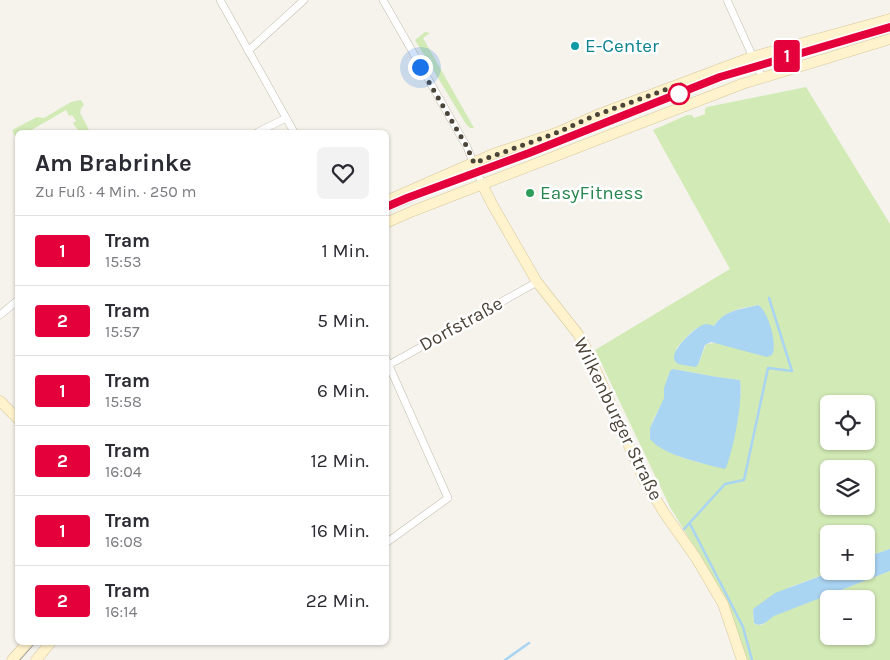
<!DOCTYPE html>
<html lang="de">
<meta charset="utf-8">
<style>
:root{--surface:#fff;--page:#f2f2f3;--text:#2b2b33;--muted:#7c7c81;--line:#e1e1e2}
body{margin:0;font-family:Karla,sans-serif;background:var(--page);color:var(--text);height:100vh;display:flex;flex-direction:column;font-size:19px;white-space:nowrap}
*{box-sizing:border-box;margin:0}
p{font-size:16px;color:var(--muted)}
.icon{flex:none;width:28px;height:28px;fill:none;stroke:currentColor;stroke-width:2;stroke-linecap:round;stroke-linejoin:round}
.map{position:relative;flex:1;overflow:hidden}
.panel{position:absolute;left:15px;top:130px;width:374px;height:515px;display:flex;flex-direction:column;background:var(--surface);border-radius:8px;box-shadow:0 1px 4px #0004}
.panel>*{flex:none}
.badge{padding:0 10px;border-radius:4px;font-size:18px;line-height:32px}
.buttons{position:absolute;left:820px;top:395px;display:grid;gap:10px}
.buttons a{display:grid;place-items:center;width:55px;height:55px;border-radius:8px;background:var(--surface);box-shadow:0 1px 4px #0004;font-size:25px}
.you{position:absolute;width:25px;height:25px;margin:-12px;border:4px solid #fff;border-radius:50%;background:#1a73e8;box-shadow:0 0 0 8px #1a73e833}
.map>.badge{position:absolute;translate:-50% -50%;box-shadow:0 0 0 2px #fff}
.round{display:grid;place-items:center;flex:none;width:52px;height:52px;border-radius:8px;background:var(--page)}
.headline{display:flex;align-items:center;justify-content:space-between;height:85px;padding:0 20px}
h1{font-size:24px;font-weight:700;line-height:38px}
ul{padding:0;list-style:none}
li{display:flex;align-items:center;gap:15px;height:70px;padding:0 20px;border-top:1px solid var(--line)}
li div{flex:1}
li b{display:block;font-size:19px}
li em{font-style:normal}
li .badge{min-width:55px;font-weight:700;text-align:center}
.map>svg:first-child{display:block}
.green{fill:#d2eab5;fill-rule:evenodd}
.water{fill:#a9d4f2}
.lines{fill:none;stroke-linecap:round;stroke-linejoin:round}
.stream{stroke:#a9d4f2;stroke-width:2.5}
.street-casing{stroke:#c2bbae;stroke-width:8}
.secondary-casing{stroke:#d6c79b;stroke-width:11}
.street{stroke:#fff;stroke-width:7}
.secondary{stroke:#fff3cd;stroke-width:10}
.tram{stroke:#9a9a9a;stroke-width:1}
.line-casing{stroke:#fff;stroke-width:11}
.line{stroke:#e4003a;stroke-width:8}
.walk{stroke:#4b4439;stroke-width:5;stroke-dasharray:0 9}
.culture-dot{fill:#0f9aa8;stroke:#fff;stroke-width:2}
.stop-dot{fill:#fff;stroke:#e4003a;stroke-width:2.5}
.leisure-dot{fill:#2e9e5b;stroke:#fff;stroke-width:2}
.labels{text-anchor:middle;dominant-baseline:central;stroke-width:5;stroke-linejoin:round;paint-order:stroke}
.culture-label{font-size:19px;fill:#0d838f;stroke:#fff;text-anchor:start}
.leisure-label{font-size:19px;fill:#27864d;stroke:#fff;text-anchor:start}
.street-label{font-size:19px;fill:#4b4439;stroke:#fff}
</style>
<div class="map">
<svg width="890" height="660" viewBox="0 0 890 660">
<rect width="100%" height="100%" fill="#f6f3ec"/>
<!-- green -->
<g class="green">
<path d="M425,32L430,33L423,38L474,128H470L466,124L415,40Z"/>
<path d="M806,87L890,224V549L866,557V534H829V571H834L790,587L753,609L754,624L762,625L773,616L890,571V660H742L698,553L670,507L595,350L730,269L653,130L687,115H692L694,118L705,114V109L707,107ZM760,305L715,343L706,344L698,365L689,366L676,349C686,338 697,321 714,326C723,311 743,307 760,305ZM673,369L717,377L740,380L741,393L705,464L683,458L650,439C648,424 658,412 664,399C667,389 664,378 673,369ZM829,404H866V441H829ZM829,469H866V506H829ZM829,599H866V636H829Z"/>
<path d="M81,100L84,105L81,108L80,113L90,132H79L73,123L76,121L72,115L69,116L66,110L28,132H18L17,141L12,130L37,117L44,118L71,102Z"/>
</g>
<!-- water -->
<g class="water">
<path d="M758,305C768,310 778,345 772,355L767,357L711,342L705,345L698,365L695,367L678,364C676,362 674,361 674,358C673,348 697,325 706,324C708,324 712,325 714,326C724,310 742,309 758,305Z"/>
<path d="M673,369L717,377L740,380C743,401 734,447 726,468L724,469C703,463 664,456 650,439V428L664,398V388L670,371Z"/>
<path d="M890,549V571L774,616C767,621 761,628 754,623L753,609L775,593L834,571H866V557Z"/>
</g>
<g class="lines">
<!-- stream -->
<g class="stream">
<path d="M690,524L743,627L752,660"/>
<path d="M684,529L725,484L744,480L768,368L792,371L769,298"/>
<path d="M505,660L529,643"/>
</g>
<!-- street casing -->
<g class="street-casing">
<g id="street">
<path d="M220,0L294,132"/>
<path d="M383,0L467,147L482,184"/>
<path d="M727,0L762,77"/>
<path d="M248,51L304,0"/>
<path d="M258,132L286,118"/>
<path d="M0,315L18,300"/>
<path d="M386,359L448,498L386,543"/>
<path d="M387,366L537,282"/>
</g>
</g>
<!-- secondary casing -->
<g class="secondary-casing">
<g id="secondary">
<path d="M482,184L492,204L537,282L578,334L587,350L644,480L665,514L696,558L723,604L742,660"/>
<path d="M386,201L493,154L556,133L597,115L752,57L890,19"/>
<path d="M386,223L413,211L742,84L890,39"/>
<path d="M0,401L18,419"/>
<path d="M12,660L28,642"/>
<path d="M36,660L51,642"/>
</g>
</g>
<!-- street -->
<use href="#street" class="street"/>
<!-- secondary -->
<use href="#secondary" class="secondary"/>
<!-- tram -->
<g class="tram">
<path d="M386,212L466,180L531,157L722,81L890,32"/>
<path d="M20,660L36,642"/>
</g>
</g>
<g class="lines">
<!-- line casing -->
<g class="line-casing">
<path id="line" d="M386,207L407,198L529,153L720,77L890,27"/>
</g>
<!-- line -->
<use href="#line" class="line"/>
<!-- walk -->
<path class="walk" d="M420,67L467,147L474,163L556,133L596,115L681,84L679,94"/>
</g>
<!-- markers -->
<circle class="culture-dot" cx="575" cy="46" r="5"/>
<circle class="stop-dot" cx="679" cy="94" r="10"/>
<circle class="leisure-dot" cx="530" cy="193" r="5"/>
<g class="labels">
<!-- culture labels -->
<g class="culture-label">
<text x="585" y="46">E-Center</text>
</g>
<!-- leisure labels -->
<g class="leisure-label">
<text x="540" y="193">EasyFitness</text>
</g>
<!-- street labels -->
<g class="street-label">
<text transform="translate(461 324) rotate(-29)">Dorfstraße</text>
<text transform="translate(618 419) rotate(64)">Wilkenburger Straße</text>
</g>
</g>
</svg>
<div class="buttons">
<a><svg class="icon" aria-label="locate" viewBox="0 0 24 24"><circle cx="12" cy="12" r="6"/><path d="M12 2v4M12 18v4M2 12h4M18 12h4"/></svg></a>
<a><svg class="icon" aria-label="layers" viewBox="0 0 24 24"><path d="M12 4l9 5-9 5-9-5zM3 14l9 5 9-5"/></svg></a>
<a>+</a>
<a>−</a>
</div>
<div class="you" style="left:420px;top:67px"></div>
<b class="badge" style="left:787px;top:56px;background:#e4003a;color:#fff">1</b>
<section class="panel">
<div class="headline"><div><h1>Am Brabrinke</h1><p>Zu Fuß · 4 Min. · 250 m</p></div><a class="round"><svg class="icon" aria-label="heart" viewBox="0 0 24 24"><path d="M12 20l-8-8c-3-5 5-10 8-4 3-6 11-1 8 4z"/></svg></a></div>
<ul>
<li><span class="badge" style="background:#e4003a;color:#fff">1</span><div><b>Tram</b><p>15:53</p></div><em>1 Min.</em></li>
<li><span class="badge" style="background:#e4003a;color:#fff">2</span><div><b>Tram</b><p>15:57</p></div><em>5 Min.</em></li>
<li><span class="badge" style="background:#e4003a;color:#fff">1</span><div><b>Tram</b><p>15:58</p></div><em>6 Min.</em></li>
<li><span class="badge" style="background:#e4003a;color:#fff">2</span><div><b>Tram</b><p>16:04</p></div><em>12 Min.</em></li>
<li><span class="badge" style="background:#e4003a;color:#fff">1</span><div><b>Tram</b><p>16:08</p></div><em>16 Min.</em></li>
<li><span class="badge" style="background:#e4003a;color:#fff">2</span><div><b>Tram</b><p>16:14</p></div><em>22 Min.</em></li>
</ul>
</section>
</div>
